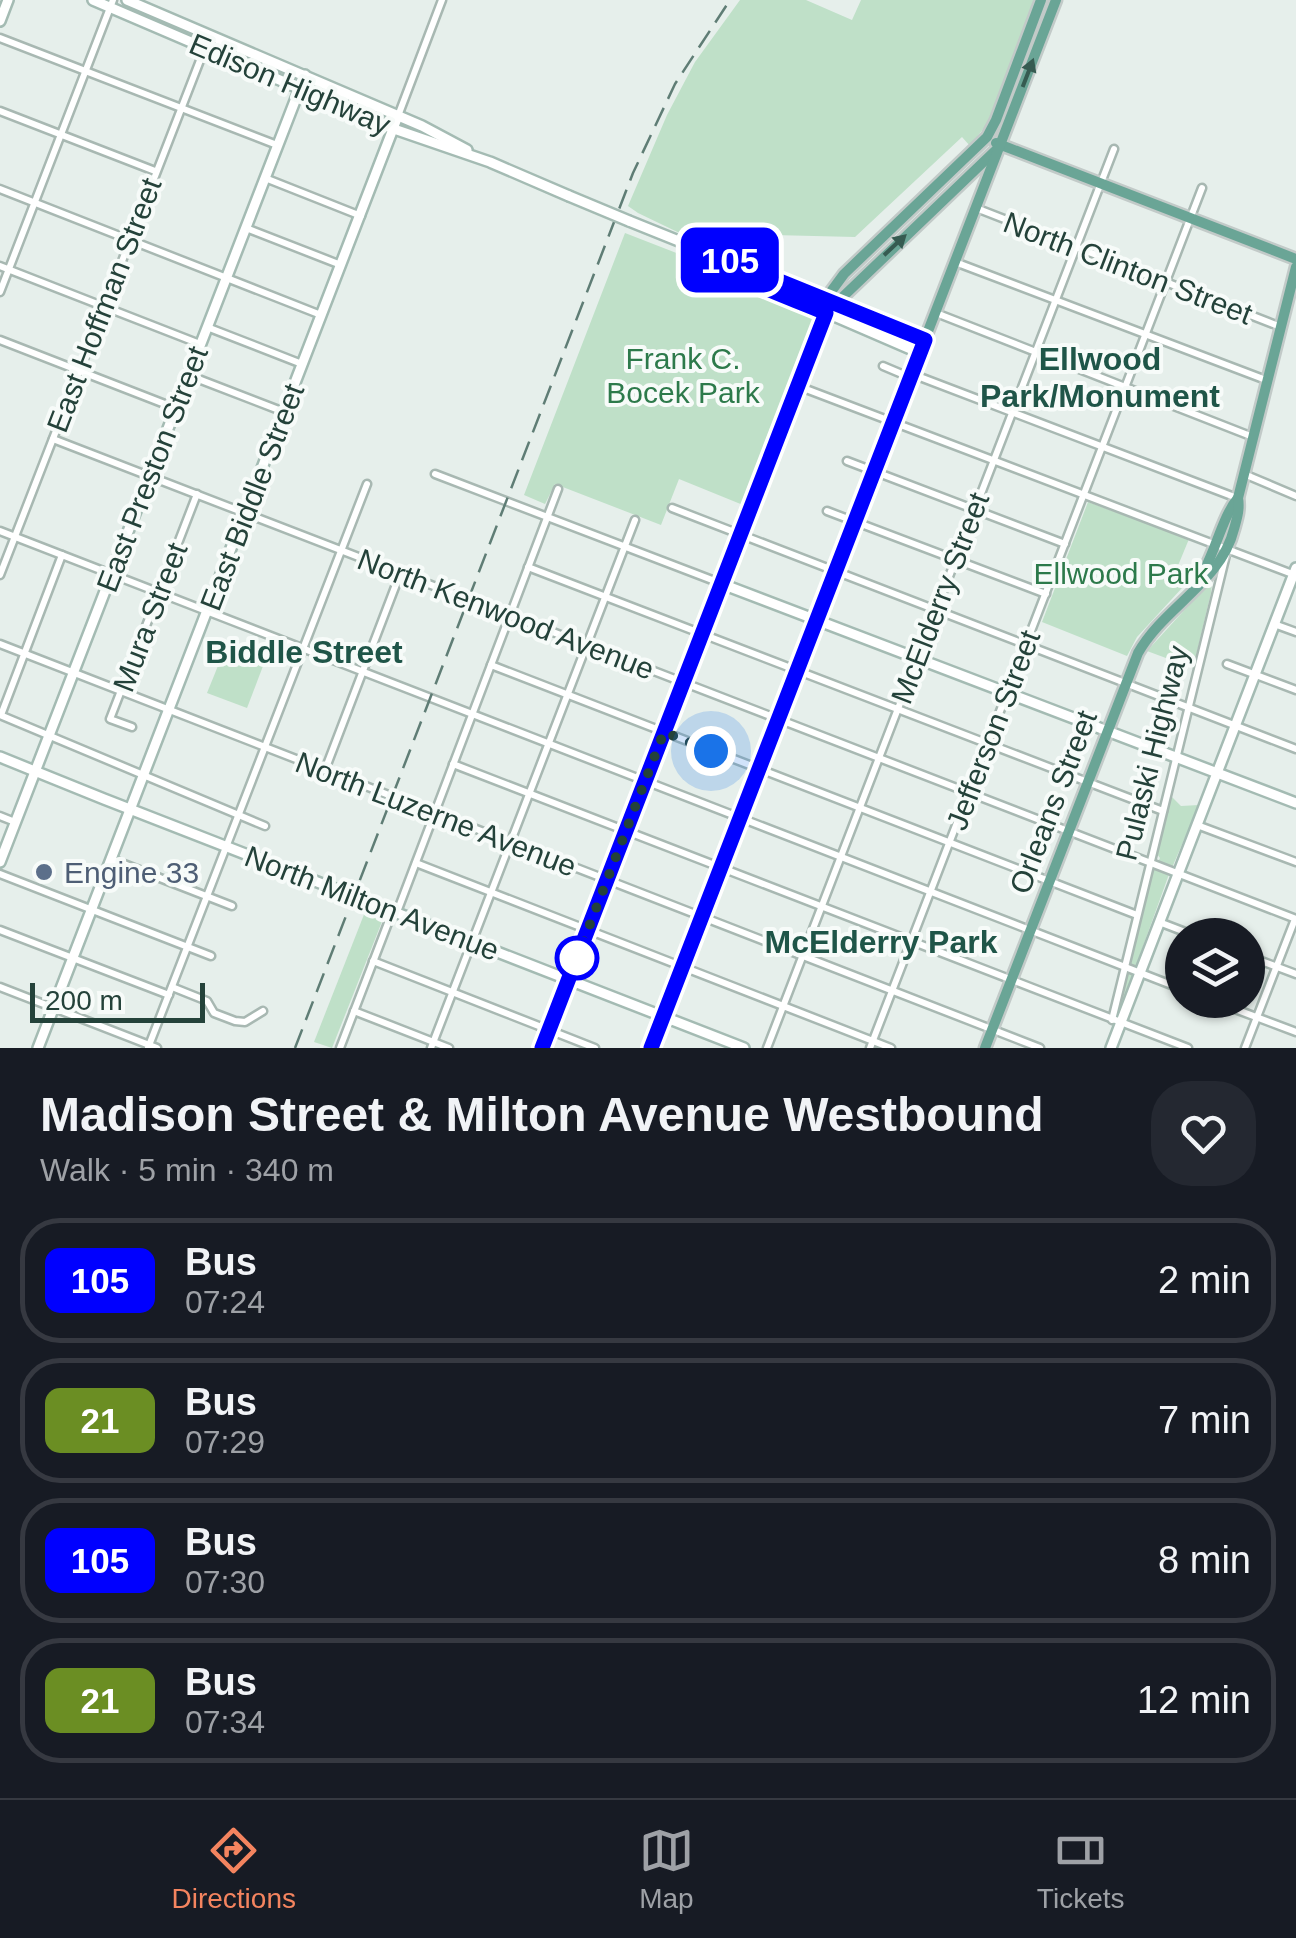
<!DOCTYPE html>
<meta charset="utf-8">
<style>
:root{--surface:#171b24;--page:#242831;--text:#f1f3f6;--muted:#9ea1a6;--line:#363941;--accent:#f4845f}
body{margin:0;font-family:Arial,sans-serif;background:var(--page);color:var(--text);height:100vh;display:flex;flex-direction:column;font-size:38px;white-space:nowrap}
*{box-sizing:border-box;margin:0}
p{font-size:32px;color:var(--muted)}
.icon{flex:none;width:55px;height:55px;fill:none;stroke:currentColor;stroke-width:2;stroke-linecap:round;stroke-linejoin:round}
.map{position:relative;height:1048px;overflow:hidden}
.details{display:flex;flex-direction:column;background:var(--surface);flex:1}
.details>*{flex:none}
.badge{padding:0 20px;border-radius:15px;font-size:35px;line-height:65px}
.controls{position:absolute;left:1165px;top:918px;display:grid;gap:20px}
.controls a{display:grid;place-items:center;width:100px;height:100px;border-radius:50%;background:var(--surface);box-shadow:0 2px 8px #0004;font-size:50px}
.scale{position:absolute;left:30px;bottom:25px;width:175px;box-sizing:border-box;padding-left:10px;border:5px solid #24423a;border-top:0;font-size:28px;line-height:35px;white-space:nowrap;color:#24423a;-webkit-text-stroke:8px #f7fbf9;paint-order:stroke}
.you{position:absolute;width:50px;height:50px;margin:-25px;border:8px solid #fff;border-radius:50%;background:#1a73e8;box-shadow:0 0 0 15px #1a73e833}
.map>.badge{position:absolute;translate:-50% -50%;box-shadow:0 0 0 5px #fff}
.round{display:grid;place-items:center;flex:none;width:105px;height:105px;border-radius:40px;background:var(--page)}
.head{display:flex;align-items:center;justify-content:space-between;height:170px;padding:0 40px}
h1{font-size:48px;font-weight:700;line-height:75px}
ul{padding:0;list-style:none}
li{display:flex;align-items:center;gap:30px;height:125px;margin:0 20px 15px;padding:0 20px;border:5px solid var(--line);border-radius:40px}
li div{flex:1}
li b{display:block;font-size:38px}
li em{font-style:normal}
li .badge{min-width:110px;font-weight:700;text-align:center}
.menu{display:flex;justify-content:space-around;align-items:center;height:140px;border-top:2px solid var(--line);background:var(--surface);font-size:28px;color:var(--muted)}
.menu a{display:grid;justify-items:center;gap:5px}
.menu .on{color:var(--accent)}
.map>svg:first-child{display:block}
.green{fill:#bfe0c8}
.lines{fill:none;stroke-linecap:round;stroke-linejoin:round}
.street-casing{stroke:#a8b8b2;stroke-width:11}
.secondary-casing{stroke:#a4bbb3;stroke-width:14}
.primary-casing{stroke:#c2cac8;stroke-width:15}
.street{stroke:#fff;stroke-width:6}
.secondary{stroke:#fff;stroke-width:9}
.primary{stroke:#6aa596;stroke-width:10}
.rail{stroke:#5f7d75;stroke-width:2.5;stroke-dasharray:20 10;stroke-linecap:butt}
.secondary-bridge-casing{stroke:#a4bbb3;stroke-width:14;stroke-linecap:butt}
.secondary-bridge{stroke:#fff;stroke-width:9}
.oneway{fill:#365b51}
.line-casing{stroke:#fff;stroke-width:22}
.line{stroke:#00f;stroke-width:15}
.walk{stroke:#24423a;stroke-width:10;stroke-dasharray:0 18}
.service-dot{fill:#5c6f8a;stroke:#f7fbf9;stroke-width:4}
.stop-dot{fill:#fff;stroke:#00f;stroke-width:5}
.labels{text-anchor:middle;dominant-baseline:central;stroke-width:8;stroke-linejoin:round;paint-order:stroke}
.street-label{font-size:30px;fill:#24423a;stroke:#f7fbf9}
.park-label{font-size:30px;fill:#2d7a4b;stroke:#f7fbf9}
.service-label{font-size:30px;fill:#4e5e75;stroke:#f7fbf9;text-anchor:start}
.neighbourhood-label{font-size:32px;font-weight:bold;fill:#1f5548;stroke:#f7fbf9}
</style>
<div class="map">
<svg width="1296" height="1048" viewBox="0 0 1296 1048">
<rect width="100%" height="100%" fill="#e6efeb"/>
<!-- green -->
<g class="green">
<path d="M740,0H806L852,20L861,0H1035L987,124L970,146L962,137L855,237L773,235L761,265L717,245L692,239L638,213L628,206L667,115L695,62Z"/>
<path d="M625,233L679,254L718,276L812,314L815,320L743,505L679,479L661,525L555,484L545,504L524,495Z"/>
<path d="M1088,502L1189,539L1177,568L1193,576L1137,637L1127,656L1042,622Z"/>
<path d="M1210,582L1212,584L1211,593L1193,668L1147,651Z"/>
<path d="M224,651L263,666L247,708L207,693Z"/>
<path d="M1171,796L1181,806L1199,805L1168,877L1124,999H1121L1153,872L1160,858L1157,854Z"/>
<path d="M365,912L383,919L332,1048L314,1042Z"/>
</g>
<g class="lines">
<!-- street casing -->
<g class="street-casing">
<g id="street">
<path d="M0,38L277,145"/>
<path d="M0,111L155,171"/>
<path d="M398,116L442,0"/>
<path d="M265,178L361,216"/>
<path d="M0,189L321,315"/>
<path d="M976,208L1281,327"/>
<path d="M246,228L341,265"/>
<path d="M955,262L1266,380"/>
<path d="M0,266L200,344"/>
<path d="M0,292L113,0"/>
<path d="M936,313L1253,437"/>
<path d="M207,327L302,364"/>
<path d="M0,340L175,408"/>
<path d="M883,366L909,377"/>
<path d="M912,374L1237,498"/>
<path d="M188,375L284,412"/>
<path d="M798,386L1295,575"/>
<path d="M53,439L1296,919"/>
<path d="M847,461L1065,544"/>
<path d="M435,474L720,583"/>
<path d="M1244,474L1296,496"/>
<path d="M672,508L1296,749"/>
<path d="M827,511L1046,594"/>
<path d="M0,531L1182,989"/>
<path d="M528,567L1163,811"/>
<path d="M0,575L206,45"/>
<path d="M1274,624L1296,632"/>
<path d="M0,644L1040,1048"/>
<path d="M1227,664L1296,690"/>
<path d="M491,665L1137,915"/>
<path d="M0,715L265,826"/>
<path d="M1,715L62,555"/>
<path d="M132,727L110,719L197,494"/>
<path d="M453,764L1188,1048"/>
<path d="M325,770L400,574"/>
<path d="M0,816L15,822"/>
<path d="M1197,825L1296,862"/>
<path d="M111,859L232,906"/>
<path d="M416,863L891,1048"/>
<path d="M0,874L211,956"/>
<path d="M397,912L558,489"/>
<path d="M1159,922L1193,935"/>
<path d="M0,930L169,995"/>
<path d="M1248,956L1296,974"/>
<path d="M373,961L595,1048"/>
<path d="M0,987L157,1048"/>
<path d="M172,987L207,1001L214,1013L235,1021L245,1022L263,1011"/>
<path d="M1211,1000L1296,1032"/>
<path d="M354,1011L449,1048"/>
<path d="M1112,1020L1226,555"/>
<path d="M148,1048L367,484"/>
<path d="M340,1048L393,910"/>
<path d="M431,1048L635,520"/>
<path d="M767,1048L1114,149"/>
<path d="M870,1048L1202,188"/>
<path d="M1245,1048L1295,919"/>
</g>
</g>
<!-- secondary casing -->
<g class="secondary-casing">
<g id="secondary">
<path d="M93,0L394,129L490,162L569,196"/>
<path d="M127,0L422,126L467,150"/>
<path d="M0,21L8,0"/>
<path d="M629,221L925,340"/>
<path d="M701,254L739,275L920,353"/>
<path d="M722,584L1296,803"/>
<path d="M0,757L104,799L744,1048"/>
<path d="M0,862L305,75"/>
<path d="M38,1048L398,116"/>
<path d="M1111,1048L1296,568"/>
</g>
</g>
<!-- primary casing -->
<g class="primary-casing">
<g id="primary">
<path d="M996,143L1296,259"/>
<path d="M828,311L996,150"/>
<path d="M1200,578C1215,554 1222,517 1238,498"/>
<path d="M542,1048L826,313L830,293L844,274L987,137L996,120L1041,0"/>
<path d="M651,1048L1056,0"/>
<path d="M985,1048L1138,653C1164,607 1221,582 1234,529C1237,518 1240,509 1238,498L1296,267"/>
</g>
</g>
<!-- street -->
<use href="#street" class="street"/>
<!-- secondary -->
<use href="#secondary" class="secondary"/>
<!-- primary -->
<use href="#primary" class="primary"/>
<!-- rail -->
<path class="rail" d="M295,1048L633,173L675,84L730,0"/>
<!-- secondary-bridge casing -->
<g class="secondary-bridge-casing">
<path id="secondary-bridge" d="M569,196L629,221"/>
</g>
<!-- secondary-bridge -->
<use href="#secondary-bridge" class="secondary-bridge"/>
</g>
<!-- one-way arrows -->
<defs><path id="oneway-solid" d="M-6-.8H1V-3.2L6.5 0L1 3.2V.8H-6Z" transform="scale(2.5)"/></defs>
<g class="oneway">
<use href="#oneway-solid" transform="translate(1028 73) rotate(-69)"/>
<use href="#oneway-solid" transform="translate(895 245) rotate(-43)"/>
</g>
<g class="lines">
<!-- line casing -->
<g class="line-casing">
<path id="line" d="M542,1048L826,313C784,295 730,278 695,249L718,256L925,340L651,1048"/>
</g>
<!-- line -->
<use href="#line" class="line"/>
<!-- walk -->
<path class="walk" d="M577,958L664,732L711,751"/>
</g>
<!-- markers -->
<circle class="service-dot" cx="44" cy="872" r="10"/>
<circle class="stop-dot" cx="577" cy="958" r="20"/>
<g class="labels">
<!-- street labels -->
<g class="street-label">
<text transform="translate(290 84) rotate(23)">Edison Highway</text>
<text transform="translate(1128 268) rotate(21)">North Clinton Street</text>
<text transform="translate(104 305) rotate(-69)">East Hoffman Street</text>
<text transform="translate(152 469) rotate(-69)">East Preston Street</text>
<text transform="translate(252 497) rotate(-69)">East Biddle Street</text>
<text transform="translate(940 598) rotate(-69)">McElderry Street</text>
<text transform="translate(506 614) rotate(21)">North Kenwood Avenue</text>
<text transform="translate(150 617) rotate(-69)">Mura Street</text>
<text transform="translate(993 730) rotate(-69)">Jefferson Street</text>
<text transform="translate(1152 753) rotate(-76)">Pulaski Highway</text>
<text transform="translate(1053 802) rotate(-69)">Orleans Street</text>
<text transform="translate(436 814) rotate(21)">North Luzerne Avenue</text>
<text transform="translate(372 903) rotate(21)">North Milton Avenue</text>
</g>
<!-- park labels -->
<g class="park-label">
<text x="683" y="358">Frank C.<tspan x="683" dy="34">Bocek Park</tspan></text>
<text x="1121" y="573">Ellwood Park</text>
</g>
<!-- service labels -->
<g class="service-label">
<text x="64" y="872">Engine 33</text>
</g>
<!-- neighbourhood labels -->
<g class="neighbourhood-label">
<text x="1100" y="359">Ellwood<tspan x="1100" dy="37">Park/Monument</tspan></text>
<text x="304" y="652">Biddle Street</text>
<text x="881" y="942">McElderry Park</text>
</g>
</g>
</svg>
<div class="controls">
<a><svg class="icon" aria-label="layers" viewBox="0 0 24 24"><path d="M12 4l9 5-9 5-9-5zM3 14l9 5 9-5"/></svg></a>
</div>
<div class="scale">200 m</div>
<div class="you" style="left:711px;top:751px"></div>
<b class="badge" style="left:730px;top:260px;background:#00f;color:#fff">105</b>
</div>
<section class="details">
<div class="head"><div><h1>Madison Street &amp; Milton Avenue Westbound</h1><p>Walk · 5 min · 340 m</p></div><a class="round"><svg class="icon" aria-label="heart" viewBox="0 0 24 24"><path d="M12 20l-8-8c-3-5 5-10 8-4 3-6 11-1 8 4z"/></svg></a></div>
<ul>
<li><span class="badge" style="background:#00f;color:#fff">105</span><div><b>Bus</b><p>07:24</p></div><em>2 min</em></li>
<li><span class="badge" style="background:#6b8e23;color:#fff">21</span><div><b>Bus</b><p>07:29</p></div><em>7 min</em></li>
<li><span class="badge" style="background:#00f;color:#fff">105</span><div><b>Bus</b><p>07:30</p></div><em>8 min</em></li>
<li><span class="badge" style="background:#6b8e23;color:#fff">21</span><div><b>Bus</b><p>07:34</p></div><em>12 min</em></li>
</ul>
</section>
<nav class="menu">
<a class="on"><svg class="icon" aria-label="directions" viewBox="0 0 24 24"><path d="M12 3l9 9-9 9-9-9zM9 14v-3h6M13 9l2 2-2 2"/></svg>Directions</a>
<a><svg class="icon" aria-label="map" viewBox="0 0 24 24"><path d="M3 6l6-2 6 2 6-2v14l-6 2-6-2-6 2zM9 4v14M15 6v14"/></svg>Map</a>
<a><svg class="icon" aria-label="tickets" viewBox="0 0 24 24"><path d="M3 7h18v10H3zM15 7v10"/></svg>Tickets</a>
</nav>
